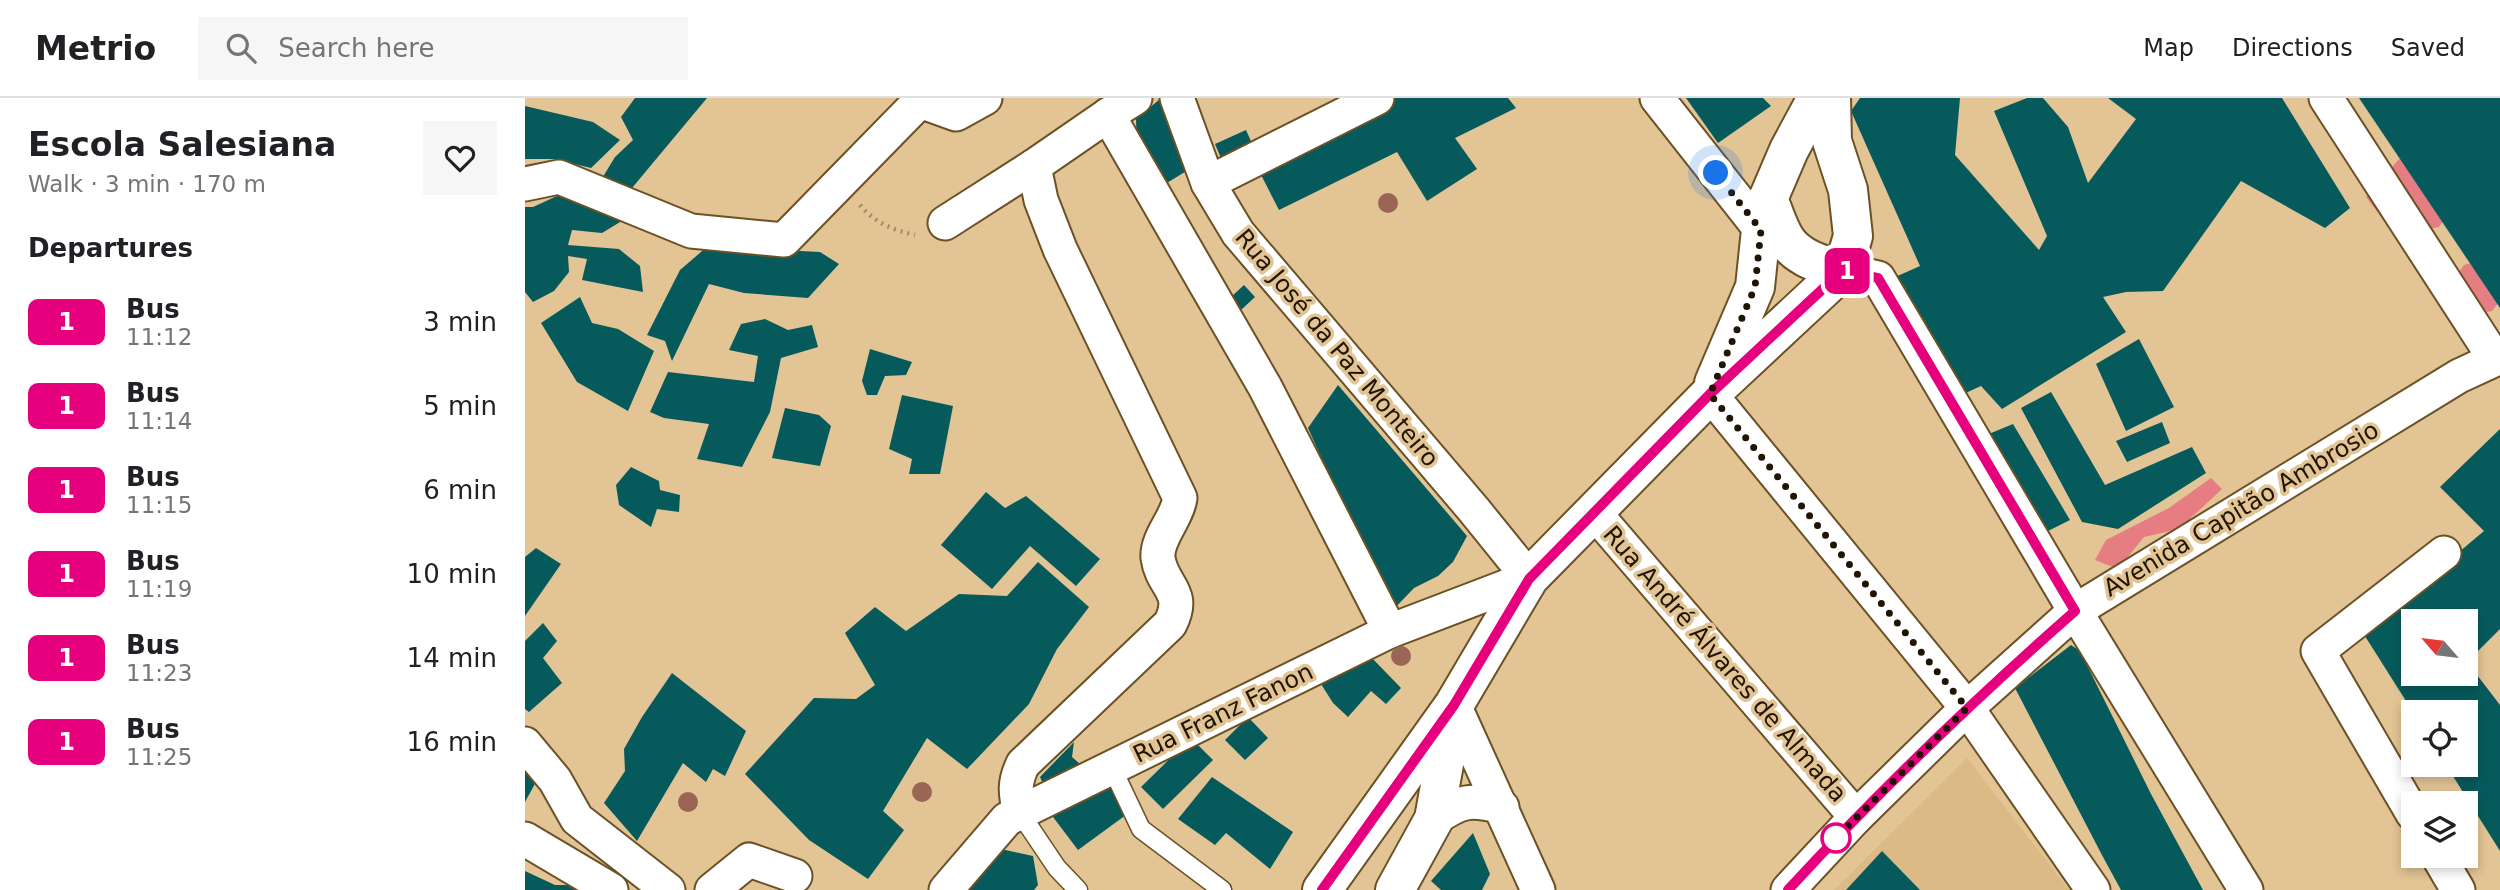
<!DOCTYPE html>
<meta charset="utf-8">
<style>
:root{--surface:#fff;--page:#f6f6f6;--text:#202124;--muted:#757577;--line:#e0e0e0}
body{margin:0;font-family:"DejaVu Sans",sans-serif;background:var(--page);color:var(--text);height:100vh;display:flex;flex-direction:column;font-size:26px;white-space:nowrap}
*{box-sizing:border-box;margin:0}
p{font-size:23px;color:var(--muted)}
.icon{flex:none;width:38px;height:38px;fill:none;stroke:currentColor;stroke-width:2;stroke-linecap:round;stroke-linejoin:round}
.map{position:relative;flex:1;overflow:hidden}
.details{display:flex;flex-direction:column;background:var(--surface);width:525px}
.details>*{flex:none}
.badge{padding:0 14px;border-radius:10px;font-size:24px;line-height:46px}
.needle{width:46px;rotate:298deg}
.fabs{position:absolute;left:1876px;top:511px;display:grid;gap:14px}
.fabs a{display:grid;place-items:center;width:77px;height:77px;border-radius:0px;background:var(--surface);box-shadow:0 4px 10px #0003;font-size:35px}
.you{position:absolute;width:35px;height:35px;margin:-18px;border:5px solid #fff;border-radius:50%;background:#1a73e8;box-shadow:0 0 0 10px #1a73e833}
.map>.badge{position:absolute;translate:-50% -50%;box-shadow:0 0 0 4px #fff}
h2{padding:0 28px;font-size:26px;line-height:63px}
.round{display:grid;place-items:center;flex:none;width:74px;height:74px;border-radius:0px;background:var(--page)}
.headline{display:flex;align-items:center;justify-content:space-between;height:119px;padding:0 28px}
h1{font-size:33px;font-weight:700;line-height:52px}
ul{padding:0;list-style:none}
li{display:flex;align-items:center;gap:21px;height:84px;padding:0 28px}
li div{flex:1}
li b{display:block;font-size:26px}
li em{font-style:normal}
li .badge{min-width:77px;font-weight:700;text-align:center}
header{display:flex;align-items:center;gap:42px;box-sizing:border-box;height:98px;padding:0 35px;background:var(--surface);border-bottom:2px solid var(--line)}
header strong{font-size:33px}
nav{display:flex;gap:38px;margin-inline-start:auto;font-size:24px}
.search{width:490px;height:63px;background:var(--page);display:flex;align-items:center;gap:18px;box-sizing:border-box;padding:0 24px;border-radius:0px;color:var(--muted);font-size:26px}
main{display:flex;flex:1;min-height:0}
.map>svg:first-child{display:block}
.built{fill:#dcba85}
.green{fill:#e67d82}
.building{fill:#075a5c;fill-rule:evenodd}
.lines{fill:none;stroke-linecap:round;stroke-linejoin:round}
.service-casing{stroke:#6b5125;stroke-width:21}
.minor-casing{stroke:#6b5125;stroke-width:37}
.secondary-casing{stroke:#6b5125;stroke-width:42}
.path{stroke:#a18a65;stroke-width:4.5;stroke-dasharray:2 5;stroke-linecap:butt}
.service{stroke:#fff;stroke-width:18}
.minor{stroke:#fff;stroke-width:33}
.secondary{stroke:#fff;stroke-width:38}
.tree{fill:#9a6555}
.line-casing{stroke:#fff;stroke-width:16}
.line{stroke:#e6007e;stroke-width:10}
.walk{stroke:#201504;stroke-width:7;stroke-dasharray:0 12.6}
.stop-dot{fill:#fff;stroke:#e6007e;stroke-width:3.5}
.labels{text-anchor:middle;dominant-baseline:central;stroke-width:7;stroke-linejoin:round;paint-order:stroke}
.street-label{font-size:24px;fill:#201504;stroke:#e2c495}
</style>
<header>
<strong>Metrio</strong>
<div class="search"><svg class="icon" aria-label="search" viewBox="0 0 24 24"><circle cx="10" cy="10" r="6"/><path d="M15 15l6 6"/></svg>Search here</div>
<nav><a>Map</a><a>Directions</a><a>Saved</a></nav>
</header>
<main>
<section class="details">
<div class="headline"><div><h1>Escola Salesiana</h1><p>Walk · 3 min · 170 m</p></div><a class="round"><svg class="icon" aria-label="heart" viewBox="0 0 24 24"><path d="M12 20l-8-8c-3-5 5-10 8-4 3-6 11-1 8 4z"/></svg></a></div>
<h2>Departures</h2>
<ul>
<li><span class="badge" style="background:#e6007e;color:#fff">1</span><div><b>Bus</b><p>11:12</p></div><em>3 min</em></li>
<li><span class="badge" style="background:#e6007e;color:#fff">1</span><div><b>Bus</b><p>11:14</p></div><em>5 min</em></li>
<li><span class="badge" style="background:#e6007e;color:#fff">1</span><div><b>Bus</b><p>11:15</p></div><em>6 min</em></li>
<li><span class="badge" style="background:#e6007e;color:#fff">1</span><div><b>Bus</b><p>11:19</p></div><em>10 min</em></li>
<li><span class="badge" style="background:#e6007e;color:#fff">1</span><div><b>Bus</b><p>11:23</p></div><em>14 min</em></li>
<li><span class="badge" style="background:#e6007e;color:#fff">1</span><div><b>Bus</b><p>11:25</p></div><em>16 min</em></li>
</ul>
</section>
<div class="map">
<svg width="1975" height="792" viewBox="0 0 1975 792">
<rect width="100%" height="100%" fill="#e2c495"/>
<!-- built -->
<path class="built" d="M1442,660L1544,792H1309Z"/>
<!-- green -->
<g class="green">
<path d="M1874,61L1921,76L1929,107L1914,129L1871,138L1841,99Z"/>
<path d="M1960,161L1975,203L1967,213L1927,219L1915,203L1939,167Z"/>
<path d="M1686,380L1697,391L1654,431L1619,439L1593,471L1570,462L1581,442L1644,410Z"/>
</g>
<!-- building -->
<g class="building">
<path d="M110,0H182L107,90L76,82L90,59L108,42L96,19Z"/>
<path d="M866,0H983L991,10L930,40L952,71L902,103L872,54L754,112L734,73Z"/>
<path d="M1161,0H1238L1246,8L1193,45Z"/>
<path d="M1335,0H1435L1430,57L1514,152L1522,138L1469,13L1502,0H1518L1543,29L1563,85L1611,21L1583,0H1757L1825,110L1800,130L1716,83L1638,193L1601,194L1578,199L1601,234L1477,311L1456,288L1434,298L1368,180L1395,168L1326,13Z"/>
<path d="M1834,0H1975V210Z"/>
<path d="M635,1L653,46L668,69L632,91L612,51L611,21Z"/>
<path d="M0,8L68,24L95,42L66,70L29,61H0Z"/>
<path d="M721,32L729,50L698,65L690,46Z"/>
<path d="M32,98L100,121L77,135L47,132L43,147L94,151L115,168L118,194L57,182L62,161L43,158L44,174L29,193L8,204L0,194V109H8Z"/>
<path d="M183,148L295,154L314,166L283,200L219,195L184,186L147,263L140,243L122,237L155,172Z"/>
<path d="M719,187L730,199L716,212L705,200Z"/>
<path d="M55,199L67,225L93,231L129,253L103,313L52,284L16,225Z"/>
<path d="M240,221L263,232L287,227L293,249L256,260L245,314L217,369L172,361L184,326L139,320L125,314L143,274L229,284L233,258L204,252L216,226Z"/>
<path d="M1614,241L1649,309L1601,333L1571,266Z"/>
<path d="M345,251L387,264L381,277L360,278L352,297H342L337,283Z"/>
<path d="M813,287L942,438L928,464L913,478L889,490L866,514L783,330Z"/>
<path d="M1526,294L1580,387L1667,349L1681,375L1593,431L1557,424L1496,310Z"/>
<path d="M377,297L428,308L415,376H384L387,361L364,351Z"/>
<path d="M260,310L294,317L306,328L295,368L247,360Z"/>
<path d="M1637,324L1645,345L1602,364L1591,343Z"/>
<path d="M1488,326L1545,422L1517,436L1454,340Z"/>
<path d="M1975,331V531L1942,564L1975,607V753L1921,667H1941V614H1888L1838,535L1959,433L1915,389ZM1888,523H1941V576H1888Z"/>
<path d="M106,369L134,383L135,392L155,397L154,414L132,411L126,429L94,407L91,387Z"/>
<path d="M461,394L480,410L501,398L575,461L551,488L505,448L467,491L416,447Z"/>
<path d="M11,450L36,466L0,518V459Z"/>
<path d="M513,464L564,509L532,551L504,606L442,671L402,640L358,713L379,732L343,781L284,742L220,676L289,600L331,601L350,587L320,535L350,509L381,533L434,496L482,498Z"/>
<path d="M18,525L32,543L18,560L37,585L4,614L0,611V543Z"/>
<path d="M1546,547L1555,553L1626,696L1678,792H1596L1578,759L1490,590Z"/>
<path d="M847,560L876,590L861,606L846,593L823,619L808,605L796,586Z"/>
<path d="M147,575L221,633L200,678L188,671L181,684L158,665L112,743L79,705L100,673L99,651L117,619Z"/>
<path d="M723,619L743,640L720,662L700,642Z"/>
<path d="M666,640L688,662L638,711L616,689Z"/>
<path d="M549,644L547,659L563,673L520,690L515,679Z"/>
<path d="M0,668L12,682L0,704Z"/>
<path d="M687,679L768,734L745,771L701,735L690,747L653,721Z"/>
<path d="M586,685L605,714L553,752L522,711Z"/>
<path d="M948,735L965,776L957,792H916L906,783Z"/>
<path d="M471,750L508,758L513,787L509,792H437Z"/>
<path d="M1357,753L1395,792H1321Z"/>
<path d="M0,773L30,787H44L52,792H0Z"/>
</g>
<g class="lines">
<!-- service casing -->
<g class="service-casing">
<g id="service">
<path d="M587,670L616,731L697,792"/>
<path d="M495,715L532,770L553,792"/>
</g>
</g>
<!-- minor casing -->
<g class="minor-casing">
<g id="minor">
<path d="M610,0L583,17L740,289L865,533"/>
<path d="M1132,0L1236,132"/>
<path d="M1801,0L1970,261"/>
<path d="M683,85L852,0"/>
<path d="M0,86L34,79L166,133L259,142L395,3L431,16L460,0"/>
<path d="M420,125L509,68"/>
<path d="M1318,172L1353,180L1550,513L1721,792"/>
<path d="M1185,296L1442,610L1568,792"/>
<path d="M1068,413L1331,719"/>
<path d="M929,607L1013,792"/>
<path d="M0,646L30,682L52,721L143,792"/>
<path d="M495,715C490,695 489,684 498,666L645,526C662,493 637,489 633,460C631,440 652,421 655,400L535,151L516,102L509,68L583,17"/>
<path d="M1888,716L1793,553L1919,455"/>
<path d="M909,721C937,702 945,701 977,709"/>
<path d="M0,741L86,792"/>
<path d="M1913,758L1933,792"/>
<path d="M187,792L224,762L270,778"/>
<path d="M421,792L482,721L865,533L1004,480L949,412L713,135L683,85L652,0"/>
<path d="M1263,792L1331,719L1442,610L1550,513L1934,278L1975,259"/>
</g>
</g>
<!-- secondary casing -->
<g class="secondary-casing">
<g id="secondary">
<path d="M1243,101C1249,114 1253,130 1261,142C1273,160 1298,168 1318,172"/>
<path d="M1189,285L1230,189L1236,132L1243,101L1264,52L1292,0"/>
<path d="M797,792L929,607L1004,480L1185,296L1318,172L1328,138L1323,92L1307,43L1306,0"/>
<path d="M870,792L909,721L928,616"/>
</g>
</g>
<!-- path -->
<path class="path" d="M335,107C350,125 368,132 390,137"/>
<!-- service -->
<use href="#service" class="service"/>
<!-- minor -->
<use href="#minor" class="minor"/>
<!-- secondary -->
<use href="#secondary" class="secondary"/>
</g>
<!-- trees -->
<g class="tree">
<circle cx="863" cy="105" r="10"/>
<circle cx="876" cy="558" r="10"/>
<circle cx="397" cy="694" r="10"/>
<circle cx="163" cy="704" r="10"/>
</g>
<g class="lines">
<!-- line casing -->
<g class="line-casing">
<path id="line" d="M797,792L929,607L1004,481L1185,296L1318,172L1353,180L1550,513C1450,601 1354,693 1263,792"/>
</g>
<!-- line -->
<use href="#line" class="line"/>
<!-- walk -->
<path class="walk" d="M1191,75L1236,132L1230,189L1185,296L1442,610L1311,740"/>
</g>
<!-- markers -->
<circle class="stop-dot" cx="1311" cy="740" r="14"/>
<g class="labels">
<!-- street labels -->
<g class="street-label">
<text transform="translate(812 250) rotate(50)">Rua José da Paz Monteiro</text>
<text transform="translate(1716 411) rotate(-31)">Avenida Capitão Ambrosio</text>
<text transform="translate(1200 566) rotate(49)">Rua André Álvares de Almada</text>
<text transform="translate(698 615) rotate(-26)">Rua Franz Fanon</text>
</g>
</g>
</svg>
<div class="fabs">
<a><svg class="needle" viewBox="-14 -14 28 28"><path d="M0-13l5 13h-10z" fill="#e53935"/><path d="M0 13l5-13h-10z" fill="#757577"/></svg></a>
<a><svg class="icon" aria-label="locate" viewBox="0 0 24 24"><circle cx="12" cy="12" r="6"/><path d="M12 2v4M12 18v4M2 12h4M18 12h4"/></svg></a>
<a><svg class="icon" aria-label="layers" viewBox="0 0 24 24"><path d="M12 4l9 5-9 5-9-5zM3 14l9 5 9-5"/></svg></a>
</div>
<div class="you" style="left:1191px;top:75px"></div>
<b class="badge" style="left:1322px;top:173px;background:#e6007e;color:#fff">1</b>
</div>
</main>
